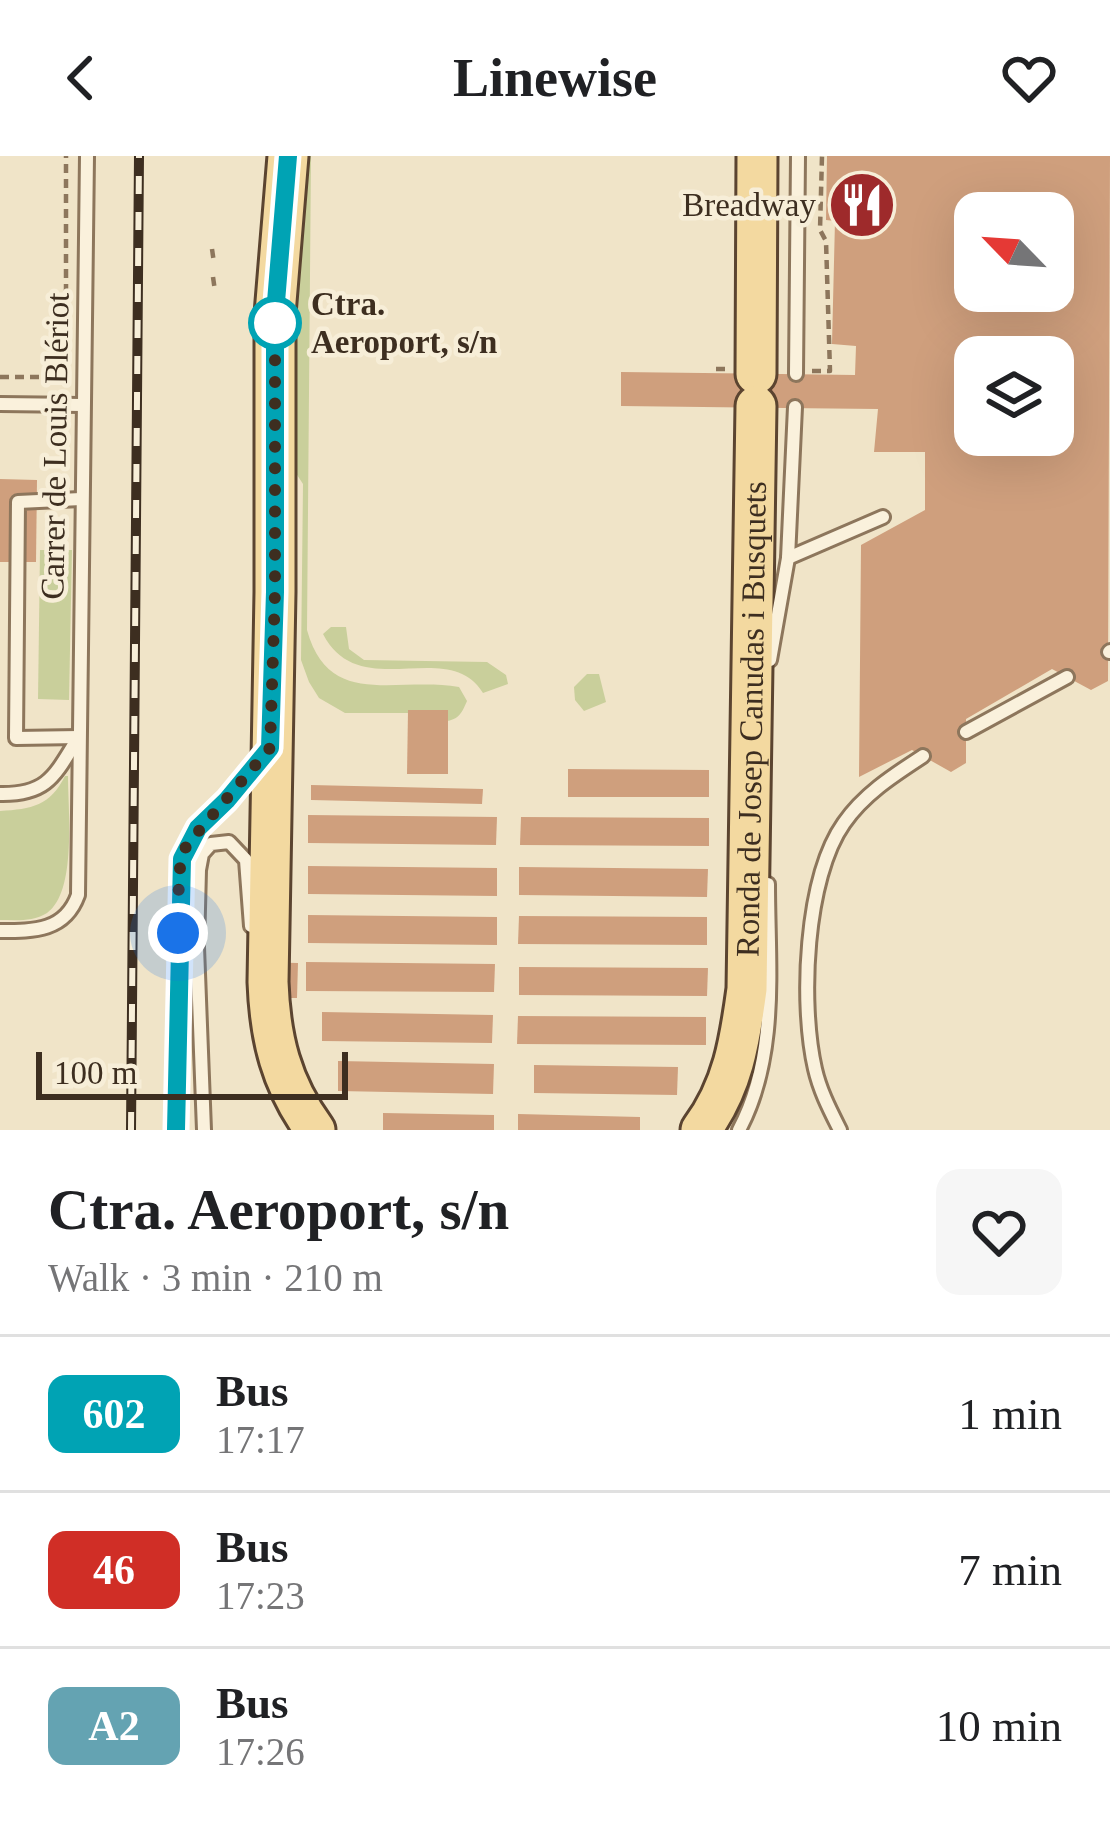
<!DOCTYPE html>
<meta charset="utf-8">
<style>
:root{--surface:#fff;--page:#f6f6f6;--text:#202124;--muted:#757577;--line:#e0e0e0}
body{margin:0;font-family:"Times New Roman",serif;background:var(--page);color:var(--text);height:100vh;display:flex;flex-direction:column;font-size:45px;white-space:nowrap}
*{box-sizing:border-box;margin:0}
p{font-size:39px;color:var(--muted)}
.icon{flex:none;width:66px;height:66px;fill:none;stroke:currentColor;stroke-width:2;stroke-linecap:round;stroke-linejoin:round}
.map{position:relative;height:974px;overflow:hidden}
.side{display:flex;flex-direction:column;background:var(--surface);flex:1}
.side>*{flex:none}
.badge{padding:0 24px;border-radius:18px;font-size:42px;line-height:78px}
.needle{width:78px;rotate:295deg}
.fabs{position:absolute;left:954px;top:36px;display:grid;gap:24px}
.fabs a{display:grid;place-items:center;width:120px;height:120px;border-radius:24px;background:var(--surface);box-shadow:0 12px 48px #0002;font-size:60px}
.scale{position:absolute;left:36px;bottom:30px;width:312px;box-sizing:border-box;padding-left:12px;border:6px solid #3d2e20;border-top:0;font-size:33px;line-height:42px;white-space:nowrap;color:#3d2e20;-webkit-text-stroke:9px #f7eed8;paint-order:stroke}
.you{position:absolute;width:60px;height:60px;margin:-30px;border:9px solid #fff;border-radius:50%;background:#1a73e8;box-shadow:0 0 0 18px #1a73e833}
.map>.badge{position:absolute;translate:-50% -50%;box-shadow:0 0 0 6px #fff}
.round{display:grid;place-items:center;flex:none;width:126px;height:126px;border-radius:24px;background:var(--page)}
.head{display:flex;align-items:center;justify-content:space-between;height:204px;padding:0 48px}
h1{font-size:57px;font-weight:600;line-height:90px}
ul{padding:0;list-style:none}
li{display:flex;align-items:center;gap:36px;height:156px;padding:0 48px;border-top:3px solid var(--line)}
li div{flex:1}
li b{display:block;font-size:45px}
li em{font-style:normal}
li .badge{min-width:132px;font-weight:700;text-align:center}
header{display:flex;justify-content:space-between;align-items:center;height:156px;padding:0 48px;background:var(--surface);font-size:54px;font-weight:600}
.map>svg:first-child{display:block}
.green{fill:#c9cf9b}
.building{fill:#cf9f7d;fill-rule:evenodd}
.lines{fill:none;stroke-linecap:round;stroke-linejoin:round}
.service-casing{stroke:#8d765c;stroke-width:18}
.primary-casing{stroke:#5b4430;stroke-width:45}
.path{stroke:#8d765c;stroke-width:4.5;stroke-dasharray:9 6;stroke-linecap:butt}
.service{stroke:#faf1dc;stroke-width:12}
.primary{stroke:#f3d9a0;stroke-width:39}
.rail-casing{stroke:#3d2e20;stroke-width:10}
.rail{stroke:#f7eed8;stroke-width:6;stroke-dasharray:18;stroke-linecap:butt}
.line-casing{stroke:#fff;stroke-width:27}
.line{stroke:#00a3b4;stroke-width:18}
.walk{stroke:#3d2e20;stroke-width:12;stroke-dasharray:0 21.6}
.stop-dot{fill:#fff;stroke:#00a3b4;stroke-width:6}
.labels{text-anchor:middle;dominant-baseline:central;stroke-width:9;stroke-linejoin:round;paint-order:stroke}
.poi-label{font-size:33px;fill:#3d2e20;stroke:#f7eed8;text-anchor:end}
.stop-label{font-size:33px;font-weight:bold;fill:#3d2e20;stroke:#f7eed8;text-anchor:start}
.street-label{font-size:33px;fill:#3d2e20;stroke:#f7eed8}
</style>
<header><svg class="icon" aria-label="back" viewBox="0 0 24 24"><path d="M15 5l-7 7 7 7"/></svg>Linewise<svg class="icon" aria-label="heart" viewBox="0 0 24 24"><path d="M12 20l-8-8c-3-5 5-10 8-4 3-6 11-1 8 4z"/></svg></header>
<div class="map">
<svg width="1110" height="974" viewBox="0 0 1110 974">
<rect width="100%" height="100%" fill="#f0e4c8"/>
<!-- green -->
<g class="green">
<path d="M306,0H311L307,474C329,554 396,520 459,531L467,545C461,559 458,564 442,566L441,557H345L319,542L309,526L301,504L303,328L288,305Z"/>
<path d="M40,394H72L69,544L38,543Z"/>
<path d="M331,471H346L349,493L364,504L487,506L506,519L508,528L483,537C448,480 360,549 323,478Z"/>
<path d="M587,518H599L606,546L584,555L575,544L574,531Z"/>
<path d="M65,620H68C68,655 77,736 47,757C33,766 16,764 0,764V655C32,653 50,650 65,620Z"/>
</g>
<!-- building -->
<g class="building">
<path d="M827,0H1110L1108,525L1091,534L1052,513L966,563V607L951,616L912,594L859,621L861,389L925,354V296H874L878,253L621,250V216L855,219L856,190L832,188L835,65L826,64ZM975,57H1053V135H975ZM975,201H1053V279H975Z"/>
<path d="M0,323L37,324L36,406H0Z"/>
<path d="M408,554H448V618H407Z"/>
<path d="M568,613L709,614V641H568Z"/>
<path d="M311,629L483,633L482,648L311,644Z"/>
<path d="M308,659L497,661L496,689L308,687Z"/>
<path d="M521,661L709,662V690L520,689Z"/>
<path d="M308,710L497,712V740L308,738Z"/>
<path d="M519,711L708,713L707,741L519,739Z"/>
<path d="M308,759L497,761V789L308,787Z"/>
<path d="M519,760L707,761V789L518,788Z"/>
<path d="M252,806L298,807L297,842H251Z"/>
<path d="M306,806L495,808L494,836L306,835Z"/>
<path d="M519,811L708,812L707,840L519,839Z"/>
<path d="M322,856L493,859L492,887L322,885Z"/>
<path d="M518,860L706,861V889L517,888Z"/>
<path d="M338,905L494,908L493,938L338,935Z"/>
<path d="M534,909L678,911L677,939L534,937Z"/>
<path d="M383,957L494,959V974H383Z"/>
<path d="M518,958L640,961V974H518Z"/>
</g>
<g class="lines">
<!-- service casing -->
<g class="service-casing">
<g id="service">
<path d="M796,218L798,0"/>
<path d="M0,248L82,249"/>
<path d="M788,402L883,361"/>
<path d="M1109,496L1110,495"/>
<path d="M770,504L788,402L795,251"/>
<path d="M966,576L1067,521"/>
<path d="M79,581L16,582L18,346L81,343"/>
<path d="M0,638C48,639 55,619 78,582"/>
<path d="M0,775C35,775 65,775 78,739L87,0"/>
<path d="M176,974L182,702L198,672L262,603"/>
<path d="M204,974L197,791L199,714L202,698L211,688L229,686L246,704L251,770"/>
<path d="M739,974C779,899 768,810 768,728"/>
<path d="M840,974C830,954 820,935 815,913C800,848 805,722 844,667C864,638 894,619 923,600"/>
</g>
</g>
<!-- primary casing -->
<g class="primary-casing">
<g id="primary">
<path d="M288,0L275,158V436L268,826C270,882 281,928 315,974"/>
<path d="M756,218L757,0"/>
<path id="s1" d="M701,974C733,931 740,885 747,833L756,250"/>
</g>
</g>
<!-- path -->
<g class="path">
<path d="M212,93L214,107"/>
<path d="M213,121L215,135"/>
<path d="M716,213H729"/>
<path d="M812,215H830L826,85L820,74L822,0"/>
<path d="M0,221H51V211H66V0"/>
</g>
<!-- service -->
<use href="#service" class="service"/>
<!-- primary -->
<use href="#primary" class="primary"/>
<!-- rail casing -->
<g class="rail-casing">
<path id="rail" d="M131,974L139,0"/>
</g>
<!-- rail -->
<use href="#rail" class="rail"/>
</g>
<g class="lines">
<!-- line casing -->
<g class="line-casing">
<path id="line" d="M176,974L182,703L198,672L227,644L270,592L275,436V158L288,0"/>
</g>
<!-- line -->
<use href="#line" class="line"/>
<!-- walk -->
<path class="walk" d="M178,777L179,716L186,690L270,592L275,436V158V167"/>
</g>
<!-- icons -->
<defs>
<g id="restaurant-disc" transform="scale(3.45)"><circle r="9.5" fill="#9e2a2b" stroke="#f7eed8"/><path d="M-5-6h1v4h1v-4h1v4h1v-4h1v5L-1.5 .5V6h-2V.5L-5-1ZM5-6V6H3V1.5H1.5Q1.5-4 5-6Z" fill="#fff"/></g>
</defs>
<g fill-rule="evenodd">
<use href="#restaurant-disc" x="862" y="49"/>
</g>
<!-- markers -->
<circle class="stop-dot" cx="275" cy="167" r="24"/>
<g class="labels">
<!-- poi labels -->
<g class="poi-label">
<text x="816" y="49">Breadway</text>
</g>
<!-- stop labels -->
<g class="stop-label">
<text x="311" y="148">Ctra.<tspan x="311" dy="38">Aeroport, s/n</tspan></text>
</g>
<!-- street labels -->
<g class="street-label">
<text transform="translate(55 290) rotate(-89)">Carrer de Louis Blériot</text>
<text stroke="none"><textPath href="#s1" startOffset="420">Ronda de Josep Canudas i Busquets</textPath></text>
</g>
</g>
</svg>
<div class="fabs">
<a><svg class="needle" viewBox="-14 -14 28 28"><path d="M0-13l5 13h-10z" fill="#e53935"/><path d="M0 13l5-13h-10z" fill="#757577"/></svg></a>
<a><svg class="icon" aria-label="layers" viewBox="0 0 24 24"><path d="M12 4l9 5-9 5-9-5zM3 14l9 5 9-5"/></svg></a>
</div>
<div class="scale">100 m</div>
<div class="you" style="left:178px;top:777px"></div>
</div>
<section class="side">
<div class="head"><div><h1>Ctra. Aeroport, s/n</h1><p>Walk · 3 min · 210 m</p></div><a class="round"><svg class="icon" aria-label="heart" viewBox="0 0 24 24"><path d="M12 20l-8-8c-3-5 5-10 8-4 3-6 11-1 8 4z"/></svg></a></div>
<ul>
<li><span class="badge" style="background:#00a3b4;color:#fff">602</span><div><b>Bus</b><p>17:17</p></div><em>1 min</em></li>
<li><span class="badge" style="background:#d02e26;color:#fff">46</span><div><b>Bus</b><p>17:23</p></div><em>7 min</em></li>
<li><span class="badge" style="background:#64a3b2;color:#fff">A2</span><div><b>Bus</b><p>17:26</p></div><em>10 min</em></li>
</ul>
</section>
